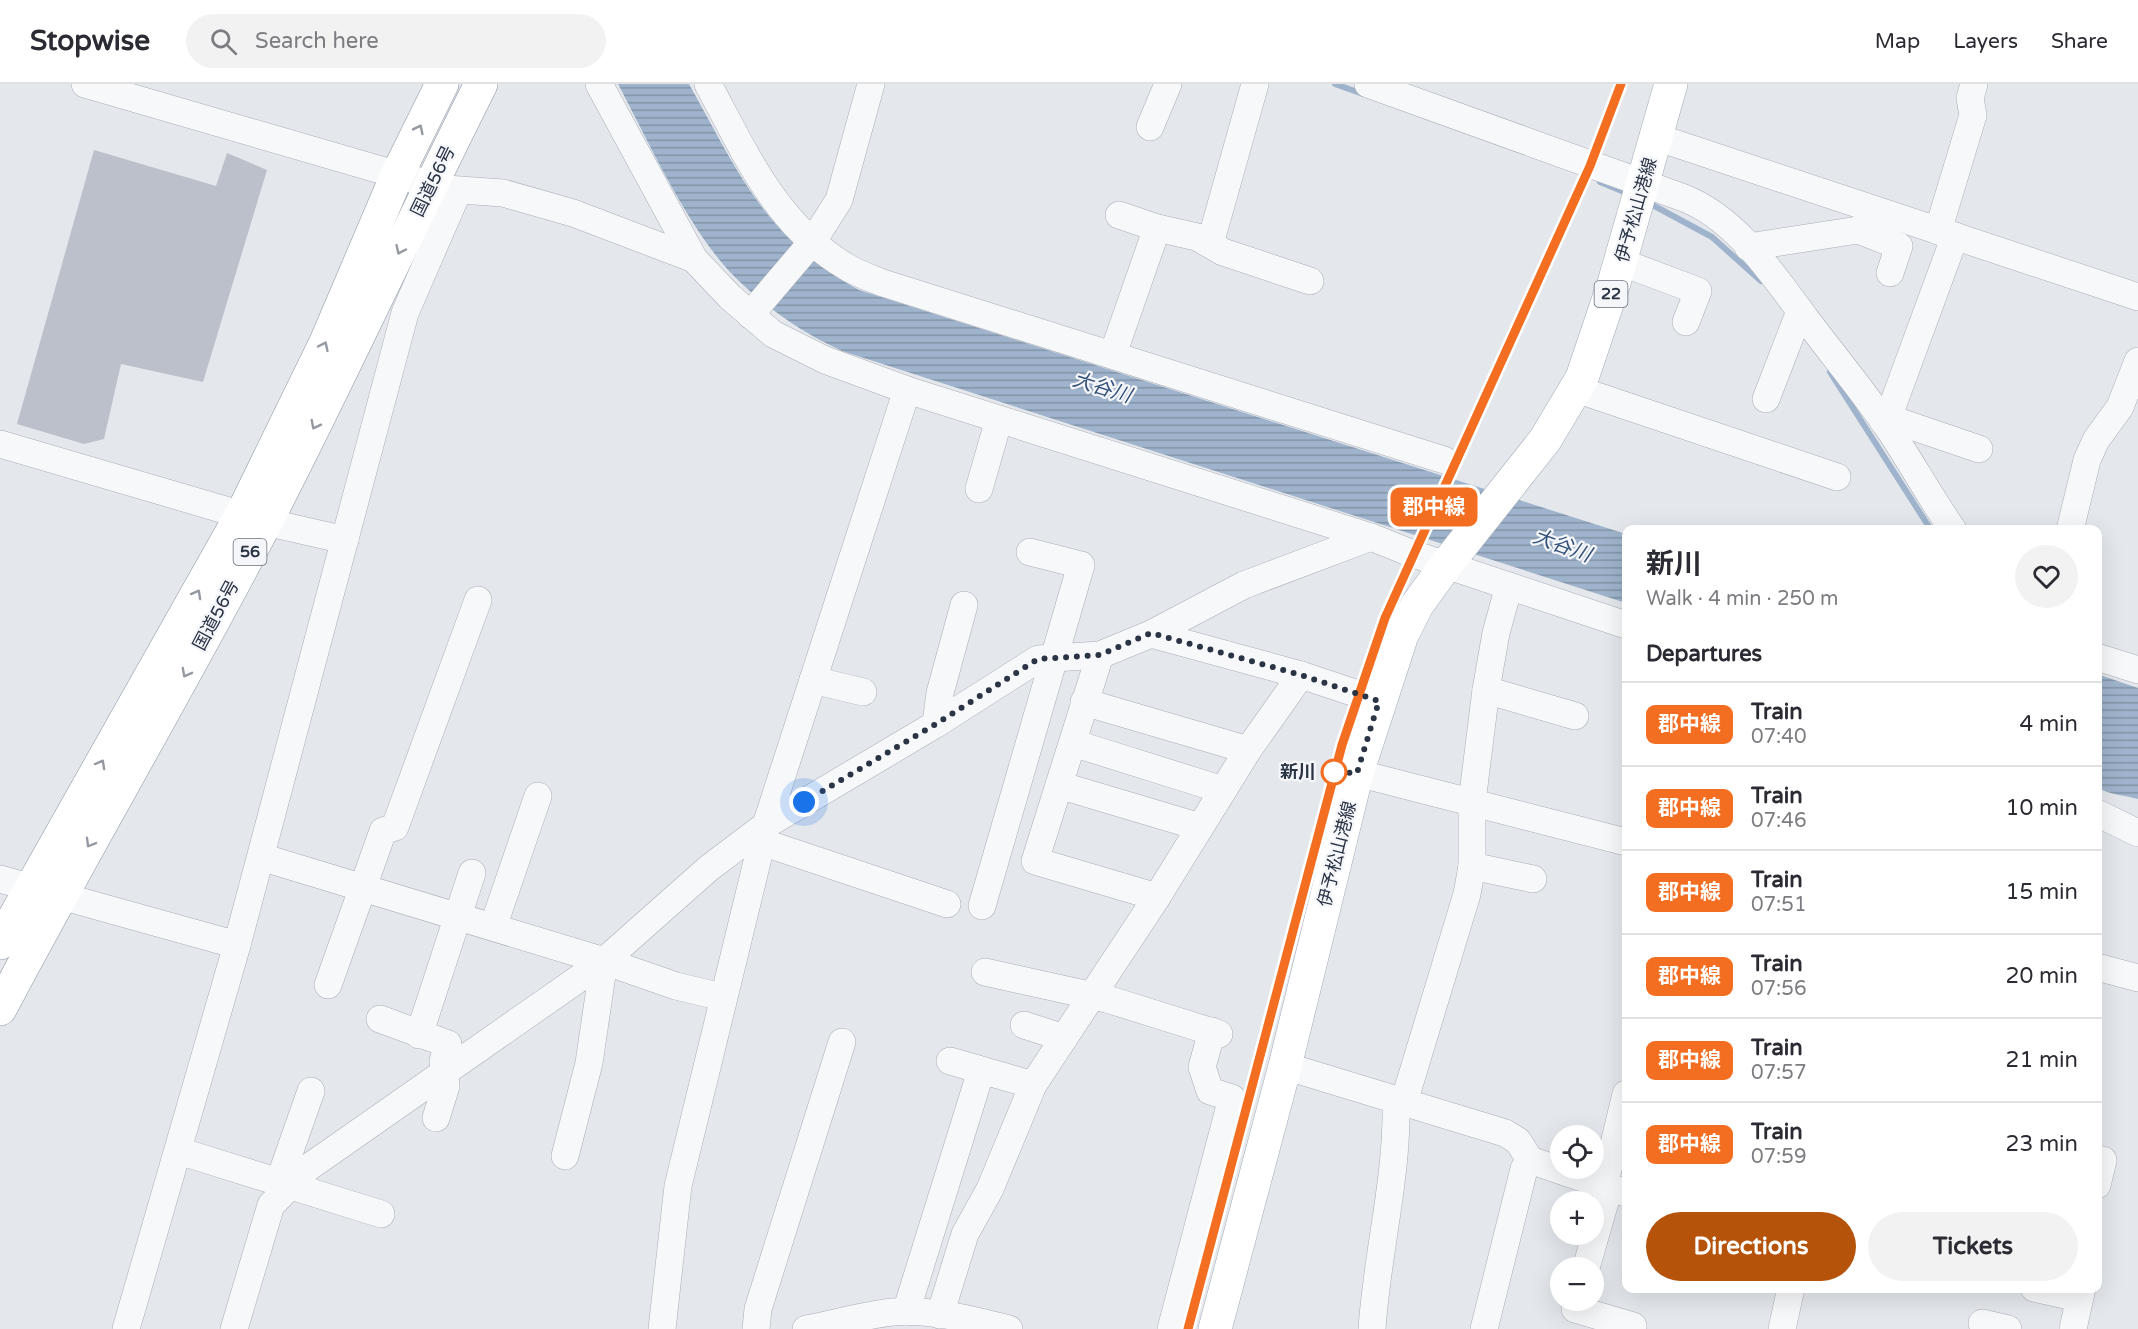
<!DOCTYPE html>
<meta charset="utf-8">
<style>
:root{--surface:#fff;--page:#f2f2f3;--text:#2b2b33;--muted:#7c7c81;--line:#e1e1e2;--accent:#b45309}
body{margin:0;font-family:"Varela Round","Noto Sans JP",sans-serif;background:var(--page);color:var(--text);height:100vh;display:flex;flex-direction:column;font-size:22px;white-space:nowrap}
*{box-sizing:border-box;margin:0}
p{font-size:20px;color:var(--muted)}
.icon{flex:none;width:33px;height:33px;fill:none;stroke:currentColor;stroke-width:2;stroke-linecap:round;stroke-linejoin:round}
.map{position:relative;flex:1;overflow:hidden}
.drawer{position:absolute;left:1622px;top:441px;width:480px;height:768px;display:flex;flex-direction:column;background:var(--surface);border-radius:12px;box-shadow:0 6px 24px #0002}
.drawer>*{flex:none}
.badge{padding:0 12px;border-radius:9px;font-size:21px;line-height:39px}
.tools{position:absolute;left:1550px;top:1041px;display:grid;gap:12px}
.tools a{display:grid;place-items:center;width:54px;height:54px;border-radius:50%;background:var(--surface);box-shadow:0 6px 24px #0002;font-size:30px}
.you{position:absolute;width:30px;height:30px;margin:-15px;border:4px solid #fff;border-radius:50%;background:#1a73e8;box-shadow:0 0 0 9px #1a73e833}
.map>.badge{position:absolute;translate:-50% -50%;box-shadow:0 0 0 3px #fff}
h2{padding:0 24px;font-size:22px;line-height:54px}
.round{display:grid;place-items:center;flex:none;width:63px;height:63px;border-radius:32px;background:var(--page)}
.overview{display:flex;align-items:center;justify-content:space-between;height:102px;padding:0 24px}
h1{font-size:28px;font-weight:700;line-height:45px}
.primary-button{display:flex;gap:12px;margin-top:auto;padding:12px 24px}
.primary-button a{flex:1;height:69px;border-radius:36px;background:var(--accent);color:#fff;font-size:24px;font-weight:700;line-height:69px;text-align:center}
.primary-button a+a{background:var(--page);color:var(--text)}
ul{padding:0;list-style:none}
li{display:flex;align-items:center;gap:18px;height:84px;padding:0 24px;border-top:2px solid var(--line)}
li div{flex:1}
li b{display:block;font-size:22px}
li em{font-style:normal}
li .badge{min-width:66px;font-weight:700;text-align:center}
header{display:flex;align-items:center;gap:36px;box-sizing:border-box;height:84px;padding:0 30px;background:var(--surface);border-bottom:2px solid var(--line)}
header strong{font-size:28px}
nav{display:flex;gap:33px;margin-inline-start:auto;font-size:21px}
.search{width:420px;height:54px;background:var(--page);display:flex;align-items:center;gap:15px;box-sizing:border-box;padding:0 21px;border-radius:33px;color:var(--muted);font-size:22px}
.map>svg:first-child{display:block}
.water{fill:url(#water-rules)}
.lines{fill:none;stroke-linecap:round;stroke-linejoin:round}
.stream{stroke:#9fb4cc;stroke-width:6}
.building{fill:#bbc0ca}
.minor-casing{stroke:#a9aeb7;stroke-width:28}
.major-casing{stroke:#a3abb8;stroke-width:34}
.highway-casing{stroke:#8b94a3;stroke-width:34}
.minor{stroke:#f7f8fa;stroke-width:27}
.major{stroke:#fff;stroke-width:33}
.highway{stroke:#fff;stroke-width:33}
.rail{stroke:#7d8696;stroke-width:4.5;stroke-dasharray:3 6;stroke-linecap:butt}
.oneway{stroke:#959aa2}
.line-casing{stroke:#fff;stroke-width:14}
.line{stroke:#f36e21;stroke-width:9}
.walk{stroke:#2b3445;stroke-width:6;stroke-dasharray:0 10.8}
.stop-dot{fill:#fff;stroke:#f36e21;stroke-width:3}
.labels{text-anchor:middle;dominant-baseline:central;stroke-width:4.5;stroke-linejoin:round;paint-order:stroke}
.shield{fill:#f4f6f9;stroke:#676e7b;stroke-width:1.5}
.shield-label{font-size:16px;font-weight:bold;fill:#2b3445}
.street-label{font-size:18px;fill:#2b3445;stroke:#f4f6f9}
.stop-label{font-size:18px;font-weight:bold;fill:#2b3445;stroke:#f4f6f9;text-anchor:end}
.water-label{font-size:20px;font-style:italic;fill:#34527a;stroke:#f4f6f9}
</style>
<header>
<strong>Stopwise</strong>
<div class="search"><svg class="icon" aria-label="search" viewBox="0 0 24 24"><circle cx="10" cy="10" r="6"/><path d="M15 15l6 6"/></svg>Search here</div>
<nav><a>Map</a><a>Layers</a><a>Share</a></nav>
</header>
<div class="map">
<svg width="2138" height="1245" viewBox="0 0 2138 1245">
<defs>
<pattern id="water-rules" width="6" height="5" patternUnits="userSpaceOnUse" patternTransform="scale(1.5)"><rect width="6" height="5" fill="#9fb4cc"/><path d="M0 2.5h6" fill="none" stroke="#8293a7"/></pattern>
</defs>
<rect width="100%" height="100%" fill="#e4e7ec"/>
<!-- water -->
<g class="water">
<path d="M618,0H689C740,91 764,153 859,206L1626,450V519L842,267C800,248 762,221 730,188C687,142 648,57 618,0Z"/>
<path d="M2097,590L2138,604V715C2124,711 2109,711 2097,703Z"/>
</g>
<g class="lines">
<!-- stream -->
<g class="stream">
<path d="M1335,0L1363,10"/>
<path d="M1600,98L1629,110"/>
<path d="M1647,118L1712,153L1761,197"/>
<path d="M1830,288L1931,446"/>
</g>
</g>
<!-- building -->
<path class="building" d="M94,66L216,102L227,69L267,86L203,298L121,280L104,355L84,360L17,340Z"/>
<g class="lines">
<!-- minor casing -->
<g class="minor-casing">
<g id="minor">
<path d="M85,0L446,105L503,109L573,129L694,175"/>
<path d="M599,0L694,175L730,213L773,250L825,276L907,306L1371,453L1413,470L1626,541"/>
<path d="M708,0C744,67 776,141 845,182C856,189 870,194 883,199L1444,376"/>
<path d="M1368,0L1684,114C1737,135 1773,191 1806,235C1833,271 1863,307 1889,345C1911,378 1930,413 1953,446"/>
<path d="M1150,43L1168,0"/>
<path d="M1656,53L2138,213"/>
<path d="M1119,131L1157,144L1197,153L1223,168L1310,197"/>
<path d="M1938,147L1973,31L1970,14L1974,0"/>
<path d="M1210,160L1255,0"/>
<path d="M1748,163L1858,146L1899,162L1890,189"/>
<path d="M1621,178L1698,207L1686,238"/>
<path d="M750,231L813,157L839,116L871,0"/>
<path d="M1113,270L1157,144"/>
<path d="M1576,305L1837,393"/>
<path d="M1766,315L1800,227"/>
<path d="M1888,334L1955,152"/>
<path d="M1883,337L1888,334L1979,365"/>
<path d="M0,360L266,438L345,456"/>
<path d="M979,405L999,335"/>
<path d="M2070,446L2087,376L2096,356L2120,323L2138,277"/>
<path d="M1151,550L1301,591L1379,617"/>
<path d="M1100,571L1035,777L1157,813"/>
<path d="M2097,573L2138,586"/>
<path d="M813,596L863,608"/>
<path d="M1486,606L1575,632"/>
<path d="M1084,618L1248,666"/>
<path d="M936,640L940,609L964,521"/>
<path d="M1073,659L1223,706"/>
<path d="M1357,689L1626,758"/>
<path d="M1059,701L1200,743"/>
<path d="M2097,729L2138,749"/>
<path d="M762,758L947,820"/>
<path d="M261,773L604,877L676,902L722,913"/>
<path d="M1472,782L1533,795"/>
<path d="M0,795L237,861"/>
<path d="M982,822L1081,481L1030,468"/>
<path d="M493,843L538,712"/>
<path d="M2097,883L2138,894"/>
<path d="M985,888L1107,915L1219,950"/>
<path d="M328,901L383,747L395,743L478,516"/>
<path d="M380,935L448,960L443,977L446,1002L436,1034"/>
<path d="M1024,941L1064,954"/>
<path d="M419,951L472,789"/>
<path d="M950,977L1033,1001"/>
<path d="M1285,982L1505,1049L1518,1057L1530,1076L1626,1109"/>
<path d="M1404,1018L1467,810L1472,782V718L1486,606L1496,549L1509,502"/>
<path d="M179,1067L381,1130"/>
<path d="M565,1072L589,979L604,877"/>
<path d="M2097,1075L2103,1076L2097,1101"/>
<path d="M279,1098L311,1007"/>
<path d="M1604,1102L1626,1010"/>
<path d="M1586,1184L1609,1104"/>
<path d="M2034,1204L2079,1214"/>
<path d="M1577,1216L1575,1225L1633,1242"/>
<path d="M906,1228L981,987"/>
<path d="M940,1231L965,1150L990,1105L1033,1001L1157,813L1248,666L1301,591"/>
<path d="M1982,1239L2008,1245"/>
<path d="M126,1245L237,861L405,229L458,107"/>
<path d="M234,1245L271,1121L309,1083L604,877L709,784L766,741L936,640L1038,575L1100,571L1151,550L1244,501L1371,453"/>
<path d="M662,1245L678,1102L766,741L907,306"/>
<path d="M756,1245L758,1225L842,958"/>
<path d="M806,1245C835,1240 864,1231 893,1228C932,1225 972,1236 1009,1245"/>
<path d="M1171,1245L1232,1014L1210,1007L1202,983L1212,947"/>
<path d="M1372,1245C1377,1168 1398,1094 1396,1016"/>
<path d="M1484,1245L1524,1085L1530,1076"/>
<path d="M1782,1245L1791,1204"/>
<path d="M2073,1245L2082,1204"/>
</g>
</g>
<!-- major casing -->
<g class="major-casing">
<path id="major" d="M1215,1245L1285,982L1357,689L1402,551L1417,521L1446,481L1545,356L1582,294L1614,199L1671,0"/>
</g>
<!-- highway casing -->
<g class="highway-casing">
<g id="highway">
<path d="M0,859L242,430L326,258L398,89L442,0"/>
<path d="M0,925C86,762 181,602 266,438C341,293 408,145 481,0"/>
</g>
</g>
<!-- minor -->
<use href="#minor" class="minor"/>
<!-- major -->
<use href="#major" class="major"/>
<!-- highway -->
<use href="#highway" class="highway"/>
<!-- rail -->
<path class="rail" d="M1188,1245L1342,661L1385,535L1590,82L1621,0"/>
</g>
<!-- one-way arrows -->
<defs><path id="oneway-chevron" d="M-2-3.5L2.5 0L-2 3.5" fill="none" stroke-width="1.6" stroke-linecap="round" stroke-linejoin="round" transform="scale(1.5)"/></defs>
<g class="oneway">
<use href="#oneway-chevron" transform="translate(419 45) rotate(-64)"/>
<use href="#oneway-chevron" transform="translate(400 166) rotate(115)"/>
<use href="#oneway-chevron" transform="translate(324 262) rotate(-65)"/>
<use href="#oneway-chevron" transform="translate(315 341) rotate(117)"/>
<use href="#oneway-chevron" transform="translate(197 510) rotate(-61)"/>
<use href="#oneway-chevron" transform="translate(186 589) rotate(118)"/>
<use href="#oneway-chevron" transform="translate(101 680) rotate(-61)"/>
<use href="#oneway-chevron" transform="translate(90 759) rotate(120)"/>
</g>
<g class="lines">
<!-- line casing -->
<g class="line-casing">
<path id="line" d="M1188,1245L1342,661L1385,534L1590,82L1621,0"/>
</g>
<!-- line -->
<use href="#line" class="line"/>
<!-- walk -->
<path class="walk" d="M804,718L936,640L1038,575L1100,571L1151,549L1301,591L1379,617L1357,689L1334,688"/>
</g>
<!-- markers -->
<circle class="stop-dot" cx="1334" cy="688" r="12"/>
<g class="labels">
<!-- shield labels -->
<g class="shield">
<rect x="1594.5" y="197" width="33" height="26" rx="4.5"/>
<rect x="233.5" y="455" width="33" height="26" rx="4.5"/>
</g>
<g class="shield-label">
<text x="1611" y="210">22</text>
<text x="250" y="468">56</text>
</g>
<!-- street labels -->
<g class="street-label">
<text transform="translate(433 97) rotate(-64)">国道56号</text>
<text transform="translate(1636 126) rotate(-74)">伊予松山港線</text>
<text transform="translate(216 531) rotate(-62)">国道56号</text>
<text transform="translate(1337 770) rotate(-76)">伊予松山港線</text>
</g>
<!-- stop labels -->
<g class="stop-label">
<text x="1316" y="688">新川</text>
</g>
<!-- water labels -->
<g class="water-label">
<text transform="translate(1102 304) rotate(17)">大谷川</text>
<text transform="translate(1562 462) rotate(20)">大谷川</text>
</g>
</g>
</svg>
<div class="tools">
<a><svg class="icon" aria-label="locate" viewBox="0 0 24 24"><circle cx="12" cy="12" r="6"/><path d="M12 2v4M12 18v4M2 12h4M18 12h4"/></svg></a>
<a>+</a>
<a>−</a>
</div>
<div class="you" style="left:804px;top:718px"></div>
<b class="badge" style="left:1434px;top:423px;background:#f36e21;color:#fff">郡中線</b>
<section class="drawer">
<div class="overview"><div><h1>新川</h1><p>Walk · 4 min · 250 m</p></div><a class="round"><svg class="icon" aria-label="heart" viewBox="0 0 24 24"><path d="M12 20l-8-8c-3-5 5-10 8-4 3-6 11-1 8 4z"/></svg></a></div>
<h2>Departures</h2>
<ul>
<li><span class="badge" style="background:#f36e21;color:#fff">郡中線</span><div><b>Train</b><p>07:40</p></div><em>4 min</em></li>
<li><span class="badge" style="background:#f36e21;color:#fff">郡中線</span><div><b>Train</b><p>07:46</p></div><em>10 min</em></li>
<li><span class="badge" style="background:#f36e21;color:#fff">郡中線</span><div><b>Train</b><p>07:51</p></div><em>15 min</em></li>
<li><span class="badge" style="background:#f36e21;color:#fff">郡中線</span><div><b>Train</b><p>07:56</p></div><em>20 min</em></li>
<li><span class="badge" style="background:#f36e21;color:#fff">郡中線</span><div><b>Train</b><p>07:57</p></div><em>21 min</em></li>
<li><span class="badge" style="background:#f36e21;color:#fff">郡中線</span><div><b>Train</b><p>07:59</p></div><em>23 min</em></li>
</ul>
<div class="primary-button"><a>Directions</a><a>Tickets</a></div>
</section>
</div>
